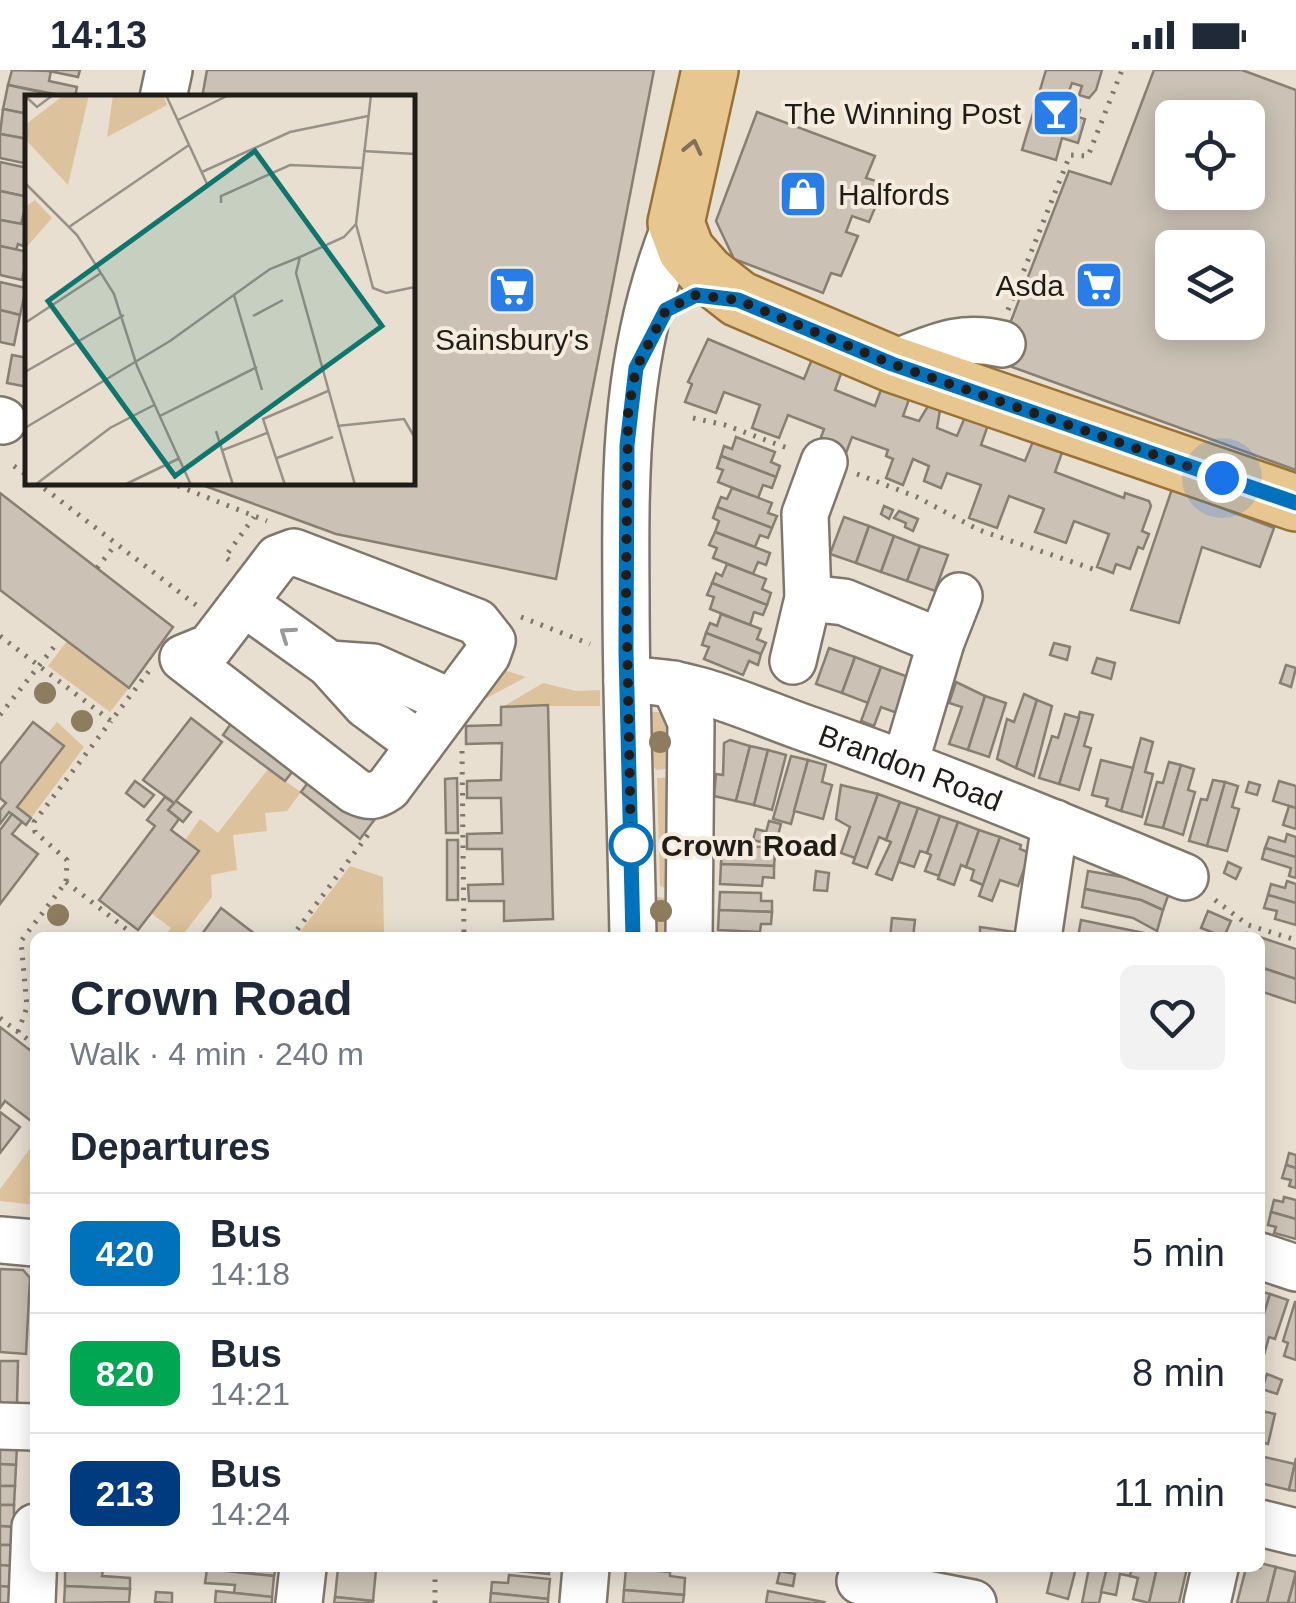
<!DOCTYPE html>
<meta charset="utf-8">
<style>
:root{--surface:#fff;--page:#f2f2f3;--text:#1f2937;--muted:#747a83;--line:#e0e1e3}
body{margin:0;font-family:Arial,sans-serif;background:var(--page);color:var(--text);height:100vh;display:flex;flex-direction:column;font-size:38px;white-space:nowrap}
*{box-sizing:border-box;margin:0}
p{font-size:32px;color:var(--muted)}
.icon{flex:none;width:55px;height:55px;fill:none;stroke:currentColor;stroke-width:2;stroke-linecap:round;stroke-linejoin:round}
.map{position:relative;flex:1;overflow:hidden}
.side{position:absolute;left:30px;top:862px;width:1235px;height:640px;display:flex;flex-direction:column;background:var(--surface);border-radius:15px;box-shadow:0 5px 25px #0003}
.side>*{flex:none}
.badge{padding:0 20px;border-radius:15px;font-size:35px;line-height:65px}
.controls{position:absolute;left:1155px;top:30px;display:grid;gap:20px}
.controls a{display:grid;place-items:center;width:110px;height:110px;border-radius:15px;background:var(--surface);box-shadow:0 5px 25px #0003;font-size:50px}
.you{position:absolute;width:50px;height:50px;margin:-25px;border:8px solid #fff;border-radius:50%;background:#1a73e8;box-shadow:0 0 0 15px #1a73e833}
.map>.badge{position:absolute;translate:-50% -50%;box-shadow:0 0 0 5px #fff}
h2{padding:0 40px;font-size:38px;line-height:90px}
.round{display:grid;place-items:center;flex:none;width:105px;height:105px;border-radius:15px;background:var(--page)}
.headline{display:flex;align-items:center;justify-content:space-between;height:170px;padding:0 40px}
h1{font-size:48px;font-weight:800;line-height:75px}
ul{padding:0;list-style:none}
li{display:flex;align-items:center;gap:30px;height:120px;padding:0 40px;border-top:2px solid var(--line)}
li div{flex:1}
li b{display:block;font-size:38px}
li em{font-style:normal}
li .badge{min-width:110px;font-weight:700;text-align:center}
.status{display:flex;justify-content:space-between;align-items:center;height:70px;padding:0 50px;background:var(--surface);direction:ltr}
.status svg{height:28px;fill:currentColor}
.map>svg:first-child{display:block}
.green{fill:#ddc39d}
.building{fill:#cbc2b5;stroke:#887f73;stroke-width:2.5;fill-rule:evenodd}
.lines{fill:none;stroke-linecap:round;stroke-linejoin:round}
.minor-casing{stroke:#80776b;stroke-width:50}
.major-casing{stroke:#987234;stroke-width:60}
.path{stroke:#7c766d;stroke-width:5;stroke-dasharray:2.5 8;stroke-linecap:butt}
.minor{stroke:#fff;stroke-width:45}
.major{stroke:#e8c68f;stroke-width:55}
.tree{fill:#8d7c5e}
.oneway{stroke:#847153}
.oneway2{stroke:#9b9997}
.line-casing{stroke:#fff;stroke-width:22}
.line{stroke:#0072bc;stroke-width:15}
.walk{stroke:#201c17;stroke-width:10;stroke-dasharray:0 18}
.stop-dot{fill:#fff;stroke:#0072bc;stroke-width:5}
.labels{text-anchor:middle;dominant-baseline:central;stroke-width:8;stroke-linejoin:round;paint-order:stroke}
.poi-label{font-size:30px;fill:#201c17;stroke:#f5ecde;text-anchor:end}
.street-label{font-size:30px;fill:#201c17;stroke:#f5ecde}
.stop-label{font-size:30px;font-weight:bold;fill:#201c17;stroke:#f5ecde;text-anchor:start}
.inset-road{fill:none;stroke:#989187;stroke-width:2.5}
.view{fill:#0f766e;fill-opacity:0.15;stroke:#0f766e;stroke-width:5}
.inset-edge{fill:none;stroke:#201c17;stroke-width:5}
</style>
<div class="status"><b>14:13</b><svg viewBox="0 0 49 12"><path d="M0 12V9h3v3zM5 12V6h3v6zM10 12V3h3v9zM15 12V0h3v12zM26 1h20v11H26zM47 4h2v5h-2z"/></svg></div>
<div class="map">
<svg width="1296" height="1533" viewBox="0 0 1296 1533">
<rect width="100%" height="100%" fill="#e8dfd1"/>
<!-- green -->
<g class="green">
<path d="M67,571L129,618L110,642L48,596Z"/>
<path d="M507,601L526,607L472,636L491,609Z"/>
<path d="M543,613L576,621L600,620V636H504Z"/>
<path d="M649,642H668L674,698L657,700L648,693Z"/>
<path d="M57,652L84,677L31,748L17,737L64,676L48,663Z"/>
<path d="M268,699L301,722L287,741L265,743L267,761L233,765L237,800L211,805L212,827L181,867H164L171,858L151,843L198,782L185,770L200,749L218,763Z"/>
<path d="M672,707L670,819L660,816L657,708Z"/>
<path d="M350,796L383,807L384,867H296Z"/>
<path d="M653,826L670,829L668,867L653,868Z"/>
<path d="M35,1072V1135L0,1131V1119Z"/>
</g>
<!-- building -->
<g class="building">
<path d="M12,0L51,1L49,11L77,17L75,28L8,15Z"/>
<path d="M44,0H80L78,7Z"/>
<path d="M207,0H654L556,509L336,464L194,412H412V28H202Z"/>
<path d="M1046,0H1102L1096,20L1089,28L1079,25L1082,16L1072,13L1069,21L1073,22L1068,37L1080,40L1078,47L1085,49L1078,73L1062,68L1056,90L1022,80Z"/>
<path d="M1154,0H1242L1296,20V400L1012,297L1002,274L1069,101L1111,114ZM1172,48H1248V122H1172ZM1172,178H1248V252H1172Z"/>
<path d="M8,15L68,28H28V44L3,39Z"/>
<path d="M3,39L28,44V69L0,64Z"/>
<path d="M757,42L875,86L866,108L885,114L869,152L852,146L846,162L858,166L841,206L831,203L823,223L734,189L716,151Z"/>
<path d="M0,64L28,69V94L0,88Z"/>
<path d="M0,92L28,98V127L0,121Z"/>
<path d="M0,121L28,127L21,154L0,150Z"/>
<path d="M0,150L28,155L23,176L18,174L16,180L0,176Z"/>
<path d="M0,176L28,182L22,210L0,205Z"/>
<path d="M0,212L26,218L20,245L0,240Z"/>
<path d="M0,240L20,245L14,275L0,272Z"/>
<path d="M708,269L804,309L812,289L842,301L835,320L875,336L883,314L911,324L903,346L919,351L928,336L940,340L937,358L957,366L965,347L988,355L981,375L1025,391L1034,369L1063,380L1055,402L1124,428L1125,423L1149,431L1151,436L1142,461L1149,464L1143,479L1138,477L1130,499L1116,494L1113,503L1097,497L1109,464L1074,451L1066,473L1035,462L1044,439L1009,426L997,458L969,448L981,415L947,403L941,418L924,411L929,396L913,389L903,415L886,408L893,389L886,386L888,380L852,367L843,391L816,381L824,359L788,345L779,368L752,358L760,335L724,322L716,343L685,332L692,314L688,312Z"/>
<path d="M12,285L28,288V317L7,313Z"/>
<path d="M736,367L775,382L771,392L780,396L776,407L721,386L724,376L732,379Z"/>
<path d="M721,386L776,407L772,418L763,415L758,428L718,412L723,400L717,398Z"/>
<path d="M732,418L772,433L768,443L777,446L772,458L717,437L721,427L727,429Z"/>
<path d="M1172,419L1274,458L1260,497L1202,477L1179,553L1131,540Z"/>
<path d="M0,423L173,557L129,618L0,520Z"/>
<path d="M884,436L893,440L889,449L881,444Z"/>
<path d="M717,437L772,458L768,468L760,465L755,477L715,462L719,451L713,448Z"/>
<path d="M899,441L918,449L913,461L905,457L906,453L894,448Z"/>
<path d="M844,447L869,456L856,493L830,484Z"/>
<path d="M869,456L894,466L881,502L856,493Z"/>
<path d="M715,462L770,483L766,495L758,492L753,504L713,488L717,478L709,475Z"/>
<path d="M894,466L920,476L907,511L881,502Z"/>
<path d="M920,476L948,485L935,521L907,511Z"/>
<path d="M727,494L766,509L762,519L771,523L767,535L712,513L716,503L722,506Z"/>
<path d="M712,513L767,535L763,545L754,542L750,555L710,539L714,527L707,525Z"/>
<path d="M721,544L761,559L757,569L766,573L761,584L706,563L710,553L717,556Z"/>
<path d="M706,563L761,584L758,595L749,591L743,605L704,589L709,577L702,575Z"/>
<path d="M1054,573L1070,577L1067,590L1050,585Z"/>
<path d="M829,578L855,587L842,623L816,614Z"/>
<path d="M855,587L881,597L868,633L842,623Z"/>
<path d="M1097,588L1115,593L1111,609L1092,603Z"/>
<path d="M1286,595L1296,598L1291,617L1280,613Z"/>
<path d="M881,597L911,608L897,643L881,637L874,656L861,651Z"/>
<path d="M956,612L985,626L968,680L949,674L962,637L949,633Z"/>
<path d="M1024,624L1037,630L1016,698L997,689L1007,649L1014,652Z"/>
<path d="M985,626L1006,633L989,687L968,680Z"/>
<path d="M1037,630L1052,636L1034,706L1016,698Z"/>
<path d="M548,635L553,849L504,851V831H469L468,815L503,814L502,779H467V764L502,763L501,728H467V711L501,710L502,673L466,674V656L501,655V637Z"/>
<path d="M1080,642L1093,645L1084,676L1091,678L1079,720L1059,714Z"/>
<path d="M1065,644L1079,648L1059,714L1039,708L1052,666L1058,668Z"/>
<path d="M237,645L300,692L285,711L223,665Z"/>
<path d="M191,648L222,672L176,731L191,742L183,752L168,740L174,733L143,710Z"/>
<path d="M33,652L64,676L17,737L31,748L26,755L9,742L0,754V740L6,733L0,728V694Z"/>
<path d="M1141,668L1153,672L1145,702L1153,704L1142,747L1121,741Z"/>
<path d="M730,670L750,676L736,731L714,726L716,704L723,705L724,673Z"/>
<path d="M750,676L768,680L754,735L736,731Z"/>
<path d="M768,680L786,685L772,740L754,735Z"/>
<path d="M791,686L808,690L791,754L773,749Z"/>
<path d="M808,690L826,695L822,712L832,715L823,749L794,741Z"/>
<path d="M1101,690L1133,698L1121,741L1106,736L1108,729L1092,725Z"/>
<path d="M1169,692L1181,695L1163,758L1145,754L1157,712L1163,713Z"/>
<path d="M1181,695L1194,699L1188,720L1195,722L1183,765L1163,758Z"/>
<path d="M315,703L375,749L360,769L301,722Z"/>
<path d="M457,708L458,763H446L445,709Z"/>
<path d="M1213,710L1225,712L1207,776L1189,771L1201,729L1207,730Z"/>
<path d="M135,711L154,725L144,737L126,723Z"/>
<path d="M1279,711L1296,716V738L1273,731Z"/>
<path d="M1225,712L1238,716L1232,737L1239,739L1227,781L1207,776Z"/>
<path d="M1249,712L1260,715L1257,725L1246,722Z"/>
<path d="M841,715L878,724L855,788L841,783L850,757L836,749Z"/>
<path d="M878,724L900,732L886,770L879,767L867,798L853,793Z"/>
<path d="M165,727L174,733L168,740L179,749L171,760L199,781L138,860L99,830L155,756L147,750Z"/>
<path d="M900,732L918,738L892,810L876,804L891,772L886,770Z"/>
<path d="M1289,736L1296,738V759L1283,755Z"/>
<path d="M918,738L940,746L927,783L920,781L914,797L899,792Z"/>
<path d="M12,744L22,752L12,764L38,784L0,834V760Z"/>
<path d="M940,746L958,752L939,806L925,801L931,785L927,783Z"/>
<path d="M769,751L781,754L776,773L764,770Z"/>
<path d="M958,752L979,760L966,797L961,795L954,815L938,809Z"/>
<path d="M756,759L764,761L761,772L753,770Z"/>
<path d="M979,760L1000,767L983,815L971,810L974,800L966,797Z"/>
<path d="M1287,764L1296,767V787L1265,778L1269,767L1285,772Z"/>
<path d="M1000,767L1021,775L1020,779L1030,783L1018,816L1000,810L992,831L979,826Z"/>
<rect x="447" y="770" width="11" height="60"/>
<path d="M722,776L764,777L763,785H775L774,796L721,794Z"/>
<path d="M1265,778L1296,787V808L1289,806L1291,798L1262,789Z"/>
<path d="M1228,792L1241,798L1236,809L1224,803Z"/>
<path d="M721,794L774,796V808L763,807L762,816L720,814Z"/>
<path d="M816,801L829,803L827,821L814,820Z"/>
<path d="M1088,801L1145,811L1169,823L1163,840L1141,830L1085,819Z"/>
<path d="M1287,811L1296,814V833L1268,825L1271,814L1285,818Z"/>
<path d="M1085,819L1141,830L1163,840L1157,861L1133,848L1082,837Z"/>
<path d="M720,822L761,823V831H772V842L719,840Z"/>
<path d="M1268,825L1296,833V855L1275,849L1277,841L1264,838Z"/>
<path d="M221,838L260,868H199Z"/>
<path d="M719,840L772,842L771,854H761L760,862L718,860Z"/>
<path d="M1208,841L1231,851L1224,867L1201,858Z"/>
<path d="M892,848L915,850L913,868H890Z"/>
<path d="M1081,850L1144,863L1143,868L1078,867Z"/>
<path d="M980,857L1015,862L1014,868H980Z"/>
<path d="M1247,863L1296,879V909L1260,897V868H1246Z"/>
<path d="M1260,897L1296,909V933L1260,921Z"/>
<path d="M0,957L35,984V1054L5,1031L0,1038Z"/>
<path d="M0,1042L20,1057L0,1083Z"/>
<path d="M1289,1083L1296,1085V1098L1286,1095Z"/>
<path d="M1286,1095L1296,1098V1118L1289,1116L1291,1110L1282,1108Z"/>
<path d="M1284,1127L1296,1130V1149L1271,1142L1274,1130L1283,1132Z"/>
<path d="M1271,1142L1296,1149V1169L1274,1163L1276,1157L1268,1155Z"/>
<path d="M0,1199L23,1200L30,1208L26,1284L0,1282Z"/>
<path d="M1260,1221L1270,1224L1260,1257Z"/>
<path d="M1270,1224L1288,1230L1275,1269L1269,1267L1262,1292L1260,1257Z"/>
<path d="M1295,1232H1296V1290L1284,1286L1288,1273L1283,1271Z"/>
<path d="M0,1291H18L17,1334H0Z"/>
<path d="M1267,1304L1282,1310L1277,1324L1262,1319Z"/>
<path d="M1262,1341L1275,1344L1268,1374L1260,1372Z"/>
<path d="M0,1375L17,1376L16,1395L0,1394Z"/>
<path d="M1260,1386L1295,1394L1289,1420L1260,1413Z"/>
<path d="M1296,1388V1421L1289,1420Z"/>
<path d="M0,1394L16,1395L15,1416H0Z"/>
<path d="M0,1416H15L14,1435H0Z"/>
<path d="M0,1435H14V1457L0,1456Z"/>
<path d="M0,1456L14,1457L13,1475H0Z"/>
<path d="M0,1475H13L12,1496L0,1495Z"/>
<path d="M1260,1493L1276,1497L1267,1533H1237L1246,1498H1260Z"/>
<path d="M0,1495L12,1496L11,1517L0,1516Z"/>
<path d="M1276,1497L1296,1502L1288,1533H1267Z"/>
<path d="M65,1498L103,1500L102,1506L130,1508V1519L65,1516Z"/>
<path d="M237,1498H276L274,1506L236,1502Z"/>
<path d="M338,1498L376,1499L373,1531L335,1527Z"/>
<path d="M489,1498H549V1504Z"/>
<path d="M626,1498L670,1502V1506L685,1508L684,1525L624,1520Z"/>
<path d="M1053,1498H1076L1068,1529L1047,1523Z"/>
<path d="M1089,1498H1107L1099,1533H1082Z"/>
<path d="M1107,1498H1132L1130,1506L1120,1504L1116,1525L1101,1522Z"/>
<path d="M1132,1498H1157L1149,1533L1133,1529L1138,1508L1130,1506Z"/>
<path d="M1157,1498H1187L1179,1533H1149Z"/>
<path d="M207,1499L274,1506L272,1527L234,1523L235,1515L205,1513Z"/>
<path d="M780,1501L795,1504L793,1516L777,1513Z"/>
<path d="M1296,1504V1533H1288Z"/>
<path d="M509,1505L550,1509L548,1529L491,1523L492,1512L508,1513Z"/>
<path d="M0,1516L11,1517L10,1533H0Z"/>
<path d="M65,1516L130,1519L129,1532L64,1533Z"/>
<path d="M624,1520L684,1525L683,1533H623Z"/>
<path d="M216,1521L272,1527V1533H215Z"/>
<path d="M768,1521L824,1532L823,1533H766Z"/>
<path d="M156,1522L172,1523V1533L155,1532Z"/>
<path d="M491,1523L548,1529V1533H490Z"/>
<path d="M335,1527L373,1531L372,1533H334Z"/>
</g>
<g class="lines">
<!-- minor casing -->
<g class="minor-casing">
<g id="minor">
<path d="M163,28L169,0"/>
<path d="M892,294C932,279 959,263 1002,274"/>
<path d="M0,350L3,351"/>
<path d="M294,482L477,552L492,571L487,585L388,718C375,727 369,728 355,721L183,588L210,577L278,488Z"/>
<path d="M808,528L844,532L941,572"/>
<path d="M244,533L329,594L366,635L420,675"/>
<path d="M793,591L808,528L805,444L824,392"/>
<path d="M329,594L373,597L451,632"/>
<path id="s1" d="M627,611C687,608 746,637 802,657C932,702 1059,755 1185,807"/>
<path d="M674,614L691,652L689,868"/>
<path d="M905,693L941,572L959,526"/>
<path d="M633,868C631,754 626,640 626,526C625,392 625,280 676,153"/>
<path d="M1038,868L1055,753"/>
<path d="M0,1170L35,1173"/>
<path d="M1260,1186L1296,1198"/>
<path d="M0,1356L35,1357"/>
<path d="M1260,1453L1296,1462"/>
<path d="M860,1511L973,1533"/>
<path d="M32,1533L35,1457"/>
<path d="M299,1533L303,1498"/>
<path d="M583,1533L586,1498"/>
<path d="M1207,1533L1215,1498"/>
</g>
</g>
<!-- major casing -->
<g class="major-casing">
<path id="major" d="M710,0L676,153L686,180L707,204L739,229L892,294L1296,433"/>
</g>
<!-- path -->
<g class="path">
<path d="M1008,240L1070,85L1088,86L1122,0"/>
<path d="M693,348L725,355L790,379"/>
<path d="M14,396L28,406"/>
<path d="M857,404L917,427L979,460L1093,499"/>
<path d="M36,412L196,535"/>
<path d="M168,412L267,451"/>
<path d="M229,490L225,487L254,447"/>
<path d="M97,498L116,474"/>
<path d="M521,547L590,574"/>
<path d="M0,566L111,651L149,601"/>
<path d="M0,645L57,573"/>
<path d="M462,681L464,868"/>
<path d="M66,812L138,868"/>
<path d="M1215,830L1248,855L1296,870"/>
<path d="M291,868L370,762"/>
<path d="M0,948L35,975"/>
<path d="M18,962L27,937L21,871L66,812L67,790L35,762L34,752L111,651"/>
<path d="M435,1533V1498"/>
</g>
<!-- minor -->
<use href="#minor" class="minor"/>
<!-- major -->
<use href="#major" class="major"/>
</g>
<!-- trees -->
<g class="tree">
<circle cx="45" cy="623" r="11"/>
<circle cx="82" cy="651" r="11"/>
<circle cx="660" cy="672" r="11"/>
<circle cx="661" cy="841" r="11"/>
<circle cx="58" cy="845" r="11"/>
</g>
<!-- one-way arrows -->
<defs><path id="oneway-chevron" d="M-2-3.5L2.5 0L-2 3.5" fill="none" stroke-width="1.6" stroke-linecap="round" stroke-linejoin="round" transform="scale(2.5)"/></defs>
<use class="oneway" href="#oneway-chevron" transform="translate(693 77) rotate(-77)"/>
<use class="oneway2" href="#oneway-chevron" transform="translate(287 564) rotate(-145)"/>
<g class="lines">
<!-- line casing -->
<g class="line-casing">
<path id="line" d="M633,868L626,582L627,375L636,298L666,240L696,225L738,230L892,294L1296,433"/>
</g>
<!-- line -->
<use href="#line" class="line"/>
<!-- walk -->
<path class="walk" d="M631,775L626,518L628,344L636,298L666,240L696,225L738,230L892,294L1222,408"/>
</g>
<!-- icons -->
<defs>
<g id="bar-square" transform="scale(2.5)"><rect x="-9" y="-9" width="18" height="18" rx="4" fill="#297de8" stroke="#f5ecde"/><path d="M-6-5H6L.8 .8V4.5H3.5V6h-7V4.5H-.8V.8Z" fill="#fff"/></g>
<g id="shop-square" transform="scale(2.5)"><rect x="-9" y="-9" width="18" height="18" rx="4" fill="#297de8" stroke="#f5ecde"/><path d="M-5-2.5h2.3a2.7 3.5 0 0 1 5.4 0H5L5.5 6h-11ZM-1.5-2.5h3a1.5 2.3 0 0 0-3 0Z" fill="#fff"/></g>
<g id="supermarket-square" transform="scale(2.5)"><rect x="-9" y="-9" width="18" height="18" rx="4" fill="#297de8" stroke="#f5ecde"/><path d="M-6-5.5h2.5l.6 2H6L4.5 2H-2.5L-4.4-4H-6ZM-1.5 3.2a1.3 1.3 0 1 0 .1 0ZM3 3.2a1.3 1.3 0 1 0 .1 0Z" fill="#fff"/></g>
</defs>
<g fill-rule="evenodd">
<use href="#bar-square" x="1056" y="43"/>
<use href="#shop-square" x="803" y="124"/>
<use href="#supermarket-square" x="1099" y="215"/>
<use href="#supermarket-square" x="512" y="220"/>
</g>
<!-- markers -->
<circle class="stop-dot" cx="631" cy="775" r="20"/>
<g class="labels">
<!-- poi labels -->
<g class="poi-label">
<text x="1021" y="43">The Winning Post</text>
<text x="838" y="124" text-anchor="start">Halfords</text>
<text x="1064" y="215">Asda</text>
<text x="512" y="269" text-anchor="middle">Sainsbury's</text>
</g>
<!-- street labels -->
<g class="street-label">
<text stroke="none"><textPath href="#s1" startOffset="298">Brandon Road</textPath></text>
</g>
<!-- stop labels -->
<g class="stop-label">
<text x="661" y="775">Crown Road</text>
</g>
</g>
<!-- overview -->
<g transform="translate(25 25)">
<rect width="390" height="390" fill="#e8dfd1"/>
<path d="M39,0H64L43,90L0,44V30ZM88,0H138L142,10L82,42ZM10,105L27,123L0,154V112Z" fill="#ddc39d"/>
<path class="inset-road" d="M141,0L183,91M346,0L331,129L348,193L361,198L390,192M0,1L12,12L28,0M153,25L204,0M338,56L390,59M177,77L265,37L343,21M0,88L52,140L89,199L112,271L166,390M196,108V101L265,70L337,73M44,132L164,50M209,200L237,295M228,221L258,205M0,228L76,178M0,277L99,220M135,321L232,272M312,331L379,324L390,343M0,333L145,246L245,174L275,162M191,336L208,390M198,355L242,338M252,363L308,342M10,390L85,333L129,310M99,390L155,363M260,390L238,324L303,296M330,390L271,178L275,162L319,142L331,129"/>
<path class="view" d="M230,56L357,231L150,381L23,206Z"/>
<rect width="390" height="390" class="inset-edge"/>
</g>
</svg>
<div class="controls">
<a><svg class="icon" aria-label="locate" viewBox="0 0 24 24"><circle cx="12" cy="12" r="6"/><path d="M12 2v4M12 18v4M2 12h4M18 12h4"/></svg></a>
<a><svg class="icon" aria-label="layers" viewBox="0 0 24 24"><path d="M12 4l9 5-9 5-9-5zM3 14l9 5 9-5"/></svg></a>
</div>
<div class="you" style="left:1222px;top:408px"></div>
<section class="side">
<div class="headline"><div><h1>Crown Road</h1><p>Walk · 4 min · 240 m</p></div><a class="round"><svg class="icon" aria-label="heart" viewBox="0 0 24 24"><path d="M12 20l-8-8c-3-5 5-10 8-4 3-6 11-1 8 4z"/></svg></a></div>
<h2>Departures</h2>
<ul>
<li><span class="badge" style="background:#0072bc;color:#fff">420</span><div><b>Bus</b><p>14:18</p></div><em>5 min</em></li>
<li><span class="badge" style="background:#00a651;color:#fff">820</span><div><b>Bus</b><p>14:21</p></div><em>8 min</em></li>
<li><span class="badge" style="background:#003b80;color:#fff">213</span><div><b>Bus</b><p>14:24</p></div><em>11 min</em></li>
</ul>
</section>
</div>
